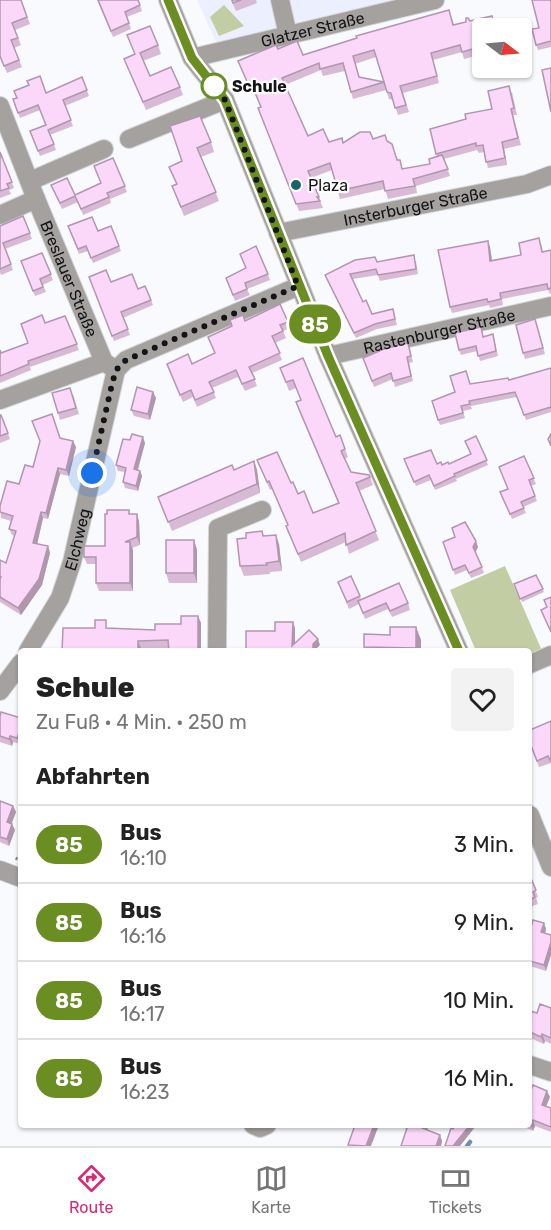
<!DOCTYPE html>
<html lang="de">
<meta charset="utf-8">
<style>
:root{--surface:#fff;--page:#f2f2f2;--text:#222;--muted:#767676;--line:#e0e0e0;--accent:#db2777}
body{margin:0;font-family:Rubik,sans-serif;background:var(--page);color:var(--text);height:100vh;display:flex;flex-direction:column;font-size:22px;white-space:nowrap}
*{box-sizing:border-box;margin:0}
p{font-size:20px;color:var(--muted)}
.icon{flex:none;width:33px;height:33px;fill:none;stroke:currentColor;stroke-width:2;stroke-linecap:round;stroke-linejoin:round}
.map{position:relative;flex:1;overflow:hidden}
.panel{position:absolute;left:18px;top:648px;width:514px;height:480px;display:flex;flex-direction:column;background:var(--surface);border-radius:6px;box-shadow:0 2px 4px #0004}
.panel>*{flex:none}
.badge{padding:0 12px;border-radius:20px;font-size:21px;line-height:39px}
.needle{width:39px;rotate:106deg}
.fabs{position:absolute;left:472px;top:18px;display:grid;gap:12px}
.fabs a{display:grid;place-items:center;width:60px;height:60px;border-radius:6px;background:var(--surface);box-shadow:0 2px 4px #0004;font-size:30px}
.you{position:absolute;width:30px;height:30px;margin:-15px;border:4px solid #fff;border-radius:50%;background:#1a73e8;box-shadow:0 0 0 9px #1a73e833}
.map>.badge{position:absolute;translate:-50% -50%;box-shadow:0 0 0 3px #fff}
h2{padding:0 18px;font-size:22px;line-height:54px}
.round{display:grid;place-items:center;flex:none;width:63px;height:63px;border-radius:6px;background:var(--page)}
.head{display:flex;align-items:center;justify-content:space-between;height:102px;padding:0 18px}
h1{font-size:28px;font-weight:800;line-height:45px}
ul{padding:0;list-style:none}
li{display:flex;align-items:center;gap:18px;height:78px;padding:0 18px;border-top:2px solid var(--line)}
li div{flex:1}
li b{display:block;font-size:22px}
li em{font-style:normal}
li .badge{min-width:66px;font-weight:700;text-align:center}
.tab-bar{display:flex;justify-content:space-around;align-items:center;height:84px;border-top:2px solid var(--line);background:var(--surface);font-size:16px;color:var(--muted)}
.tab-bar a{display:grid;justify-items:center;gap:3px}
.tab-bar .on{color:var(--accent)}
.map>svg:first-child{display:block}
.built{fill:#ecf0fe}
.green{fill:#c3cda3}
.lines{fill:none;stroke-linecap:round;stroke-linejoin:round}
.stream{stroke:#758cac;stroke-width:4.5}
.minor-casing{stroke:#d4d5d9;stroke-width:20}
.path{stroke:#86868a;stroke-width:2;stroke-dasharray:3 4.5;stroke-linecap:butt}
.minor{stroke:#a4a19f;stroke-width:18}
.wall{fill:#d8bad6;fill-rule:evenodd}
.shaded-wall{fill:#b097ae}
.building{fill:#fbd8f9;stroke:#b097ae;stroke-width:1.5;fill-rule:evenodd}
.line-casing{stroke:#fff;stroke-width:14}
.line{stroke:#6b8e23;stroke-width:9}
.walk{stroke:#141417;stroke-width:6;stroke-dasharray:0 10.8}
.stop-dot{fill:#fff;stroke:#6b8e23;stroke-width:3}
.poi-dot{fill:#17656c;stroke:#fff;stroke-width:2}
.labels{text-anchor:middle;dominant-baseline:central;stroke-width:4.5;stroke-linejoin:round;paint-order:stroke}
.street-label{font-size:16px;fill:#141417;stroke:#fff}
.stop-label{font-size:16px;font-weight:bold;fill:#141417;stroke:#fff;text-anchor:start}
.poi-label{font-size:16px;fill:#141417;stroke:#fff;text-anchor:start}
</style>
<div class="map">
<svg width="551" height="1146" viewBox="0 0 551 1146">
<rect width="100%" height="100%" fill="#f9fafe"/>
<!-- built -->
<path class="built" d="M197,0H407L218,46Z"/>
<!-- green -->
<g class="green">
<path d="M224,5L244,26L219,36L210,17Z"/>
<path d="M505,566L543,653L530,659V651H476L450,590Z"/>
</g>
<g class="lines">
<!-- stream -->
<path class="stream" d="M467,1146L470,1142"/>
<!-- minor casing -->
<g class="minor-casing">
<g id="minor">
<path d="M168,0L192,58L225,100L328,356L459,651"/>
<path d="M280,0L288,35"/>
<path id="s1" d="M192,58L435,0"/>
<path id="s2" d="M0,106L36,199L104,362L116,370"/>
<path d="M129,139L225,100"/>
<path d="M30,181L104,149"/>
<path d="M0,215L36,199"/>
<path id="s3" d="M278,233L527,184L551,175"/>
<path id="s4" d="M328,356L551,306"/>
<path d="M0,400L104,362"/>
<path id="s5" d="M28,651L60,598L72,562L116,370L126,360L299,286"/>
<path d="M217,651L218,528L262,510"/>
<path d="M530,664L551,655"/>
<path d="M0,691L21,663"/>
<path d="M530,815L551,867"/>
<path d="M0,870L21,878"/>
<path d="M530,1065L551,1072"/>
<path d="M253,1125L260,1128L267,1125"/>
</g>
</g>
<!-- path -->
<path class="path" d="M16,860L21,847"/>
<!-- minor -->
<use href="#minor" class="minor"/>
</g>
<!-- wall -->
<g class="wall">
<path d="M21,0L30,24L15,30L21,45L14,48L22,67L7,73L0,57Z"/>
<path d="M97,0H138L142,11L127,17L131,29L113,37Z"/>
<path d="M231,0H256L257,3L236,11Z"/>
<path d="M551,0V47L538,50L536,45L539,28Z"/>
<path d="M452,18L454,25L470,21L494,23L483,28V54L464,59L462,52L433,60L439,83L403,93L409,112L398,115L393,100L389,99L386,90L353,99L345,71L323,76L321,70L285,85L308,136L329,142H344L373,139L388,141L403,169L430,164L437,157L430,129L466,119L492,109L512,92L517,115H513L521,145L504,149L507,165L488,168L484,152L479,153L477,150L444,159L450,176L416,186L417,193L388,199L385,189L340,199L332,170L311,178L323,208L299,211L261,115V107L254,93L252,94L238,61L278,49L303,55ZM376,57L384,82L359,77L355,64Z"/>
<path d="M158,45L161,54L143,61L150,76L180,87L183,95L146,110L124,59Z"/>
<path d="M82,77L89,96L65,106L73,126L50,135L56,150L40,156L30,131L45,125L40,110L20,118L13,99L46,93Z"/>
<path d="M170,126L211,142L214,152L201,157L219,201L184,216L172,186L176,184L169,167L182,161Z"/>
<path d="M0,152L14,188L9,190L11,194L0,198Z"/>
<path d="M113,158L127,192L110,199L111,203L83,215L78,202L62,209L54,191L75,195L101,183Z"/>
<path d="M23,216L32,239L5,249L13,270L1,275L0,272V226Z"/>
<path d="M68,226L98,231L111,226L121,251L93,263L88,251L79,254Z"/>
<path d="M541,244L543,252L551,250V294H550L548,290L502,299L503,305L490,308L489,305L452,313L450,307L490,247L492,261L521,255Z"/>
<path d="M256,246L270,280L247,289L250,295L235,301L226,278L246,269Z"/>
<path d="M42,253L53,280L43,285L46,292L35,296L21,261Z"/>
<path d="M416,261L418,274L380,281L378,275L353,279L363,302L372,314L393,309L397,325L377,329L356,338L325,275L377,262Z"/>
<path d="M89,277L138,289L145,286L153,305L123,318L130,335L114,341Z"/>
<path d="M65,316L79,350L30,367L31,370L0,383V350L1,353L28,343L45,323Z"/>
<path d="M245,321L288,322L290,328L283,331L286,338L275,343L282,360L252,373L257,386L245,391L238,377L212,388L216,398L197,407L193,397L183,402L167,364H192L215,354L208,337Z"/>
<path d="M537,325L545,354L525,359L523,353Z"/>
<path d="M493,334L498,356L480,361L477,351L461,355L459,350L483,336Z"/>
<path d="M408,343L413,362L409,363L413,381L395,387L393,379L374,387L363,358Z"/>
<path d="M303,358L336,437L345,449L348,457L345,459L351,472L370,477L373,485L359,491L379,540L349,554L346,542L301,562L286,526L288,525L272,489L270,490L257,460L291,483L313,513L338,503L299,411L296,402L301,400L296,388L289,391L280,368Z"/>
<path d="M551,368V412L526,420L517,397L471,406L472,409L463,411L465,418L440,425L438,420L455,392L468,376L470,384L509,380Z"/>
<path d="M153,392L156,398L150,420L134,416L131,410Z"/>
<path d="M73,394L79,414L60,420L58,413Z"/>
<path d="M0,415H1L10,439L0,443Z"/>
<path d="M476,436L488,465L456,479L457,481L435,490L431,480L416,486L404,459L442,465L449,464L470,454Z"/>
<path d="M60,438L76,447L69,476L60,474L48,519L43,518L37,544L48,546L50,553L42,585L21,615L0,602V604V560L6,563L15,536L12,535L9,529L11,521L1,518L0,506L33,467Z"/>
<path d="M130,440L145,443L138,470L140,471L142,476L138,491L125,488L123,482L125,472L118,471L116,465Z"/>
<path d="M524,456L536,484L531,486L537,501L523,507L526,513L512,519L500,492L508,489Z"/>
<path d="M254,461L257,470L260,493L172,531L158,497L234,470Z"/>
<path d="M129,510L130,514L139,521L140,545L132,548L133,591H99L96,583V564H87L84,557L105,546Z"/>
<path d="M194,540L197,550V583H169L166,573Z"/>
<path d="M443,542L478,547L476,552L484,573L471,578L467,570L455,575Z"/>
<path d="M279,544L282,571L270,572V574L244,576L240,566Z"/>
<path d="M536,575L544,592L522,602L514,584Z"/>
<path d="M351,576L361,599L408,603L410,610L392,617L388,609L365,619L359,604L349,609L338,582Z"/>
<path d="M198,616L201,623V651H169V648H141L95,628L155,630L181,624Z"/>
<path d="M416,627L421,640V651H366L364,647Z"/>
<path d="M0,716L21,718V740L20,744L13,742L12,746L0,742Z"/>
<path d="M551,722V763L539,767L530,744Z"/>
<path d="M0,801L13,806L16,812L11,823L15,830L9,846L0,842Z"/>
<path d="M530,876L538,897L536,898L538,904L530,907Z"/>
<path d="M544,923L546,929L545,933L546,971L530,966V931Z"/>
<path d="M551,1008V1044L545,1041L544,1044L530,1038V1011L537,1013Z"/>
<path d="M530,1093L550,1097L546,1106L551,1108V1132L535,1126L533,1131L519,1125H530Z"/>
<path d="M404,1125H429L427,1130L440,1135L442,1141L441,1146H401L407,1130H406Z"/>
</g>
<!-- shaded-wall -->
<g class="shaded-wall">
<path d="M502,142L504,149L507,165L505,158Z"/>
<path d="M488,241L490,247L493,267L490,261Z"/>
<path d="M153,392L156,398L150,420L148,414Z"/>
<path d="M143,437L145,443L136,475L134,469Z"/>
<path d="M73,441L76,447L69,476L66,470Z"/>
<path d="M254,461L257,470L260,493L257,484Z"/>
<path d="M58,468L60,474L48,519L46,513Z"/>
<path d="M140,471L142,476L138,491L136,486Z"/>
<path d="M41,512L43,518L36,549L33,543Z"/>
<path d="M137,514L139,521L140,545L137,537Z"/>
<path d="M276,535L279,544L282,571L279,561Z"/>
<path d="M194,540L197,550V583L194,573Z"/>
<path d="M476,541L478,547L475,552L473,547Z"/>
<path d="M130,542L133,550V591L130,583Z"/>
<path d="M48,546L50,553L42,585L21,615L18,608Z"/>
<path d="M198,616L201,623V651H198Z"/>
<path d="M293,622L295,628V651L292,646Z"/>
<path d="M416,627L421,640V651H417L416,648Z"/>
<path d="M318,639L320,645L315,650V651H313V644Z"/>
<path d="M138,641L141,648V651H138Z"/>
<path d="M19,733L21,740L20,744L17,738Z"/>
<path d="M10,736L13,742L12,746L9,739Z"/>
<path d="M13,806L16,812L10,828L7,822Z"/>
<path d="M12,824L15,830L9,846L7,839Z"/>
<path d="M544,923L546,929L544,938L541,932Z"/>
<path d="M551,942V955L546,971L544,965Z"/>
<path d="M542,1034L545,1041L544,1044L541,1037Z"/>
<path d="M547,1091L550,1097L544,1111L542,1105Z"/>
<path d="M533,1120L535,1126L533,1131L531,1125Z"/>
<path d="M374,1125H379L371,1146H366Z"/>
<path d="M424,1125H429L425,1135L422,1128Z"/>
<path d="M470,1125H475V1127L460,1146H453Z"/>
<path d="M440,1135L442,1141L441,1146H436Z"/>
</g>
<!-- building -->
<g class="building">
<path d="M0,0H21L27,17L12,23L18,38L11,40L19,60L4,66L0,56Z"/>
<path d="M98,0H138L140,5L125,12L129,23L111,31Z"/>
<path d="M232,0H241L233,3Z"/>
<path d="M532,0H551V41L536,45L532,29L539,28Z"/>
<path d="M449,10L453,25L466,22V18H468L470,21L492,16L495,28H483V46L462,52L460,45L431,53L437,76L400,86L406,105L395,108L391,93L387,92L384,82L351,92L343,63L320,69L319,63L282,78L308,136L323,129L329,142L342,138L343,143L360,132H370L373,139L385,135L387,141L392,144L397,160H400L402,169L430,164L429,159L442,155L448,169L413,179L415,186L385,191L383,181L338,191L330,163L308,171L319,197H317L320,201L296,204L258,108L261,107L252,85L249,86L238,61L276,45L278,49L297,41L303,55L357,38L356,36ZM374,50L384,82L359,77L353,56Z"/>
<path d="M150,26L158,45L140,53L150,76L171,67L180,87L143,102L124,59L135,54L127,35Z"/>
<path d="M551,68V112L542,70Z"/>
<path d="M40,76L46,93L82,77L87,90L63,100L71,120L48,130L54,144L38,151L30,131L46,125L38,105L18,113L13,99L17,98L14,91L29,85L27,81Z"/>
<path d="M509,86L514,108L511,109L518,138L502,142L505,158L486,162L483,145L476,146V143L436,154L430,129L466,119L465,114L492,109L488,91Z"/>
<path d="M200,116L211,142L197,148L216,192L181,207L172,186L177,184L169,167L182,161L170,126Z"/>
<path d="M0,152L12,182L7,184L9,188L0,191Z"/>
<path d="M113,158L125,186L107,193L109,197L81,209L75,196L60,203L51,185L67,178L75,195L101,183L94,166Z"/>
<path d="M23,216L30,233L3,243L11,264L0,269V226Z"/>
<path d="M92,217L98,231L111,226L119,246L91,258L86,246L78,249L68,226Z"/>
<path d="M539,238L542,252L551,250V288L548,289L547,284L500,293L501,299L488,302L487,299L450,307L438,250L488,241L490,261L521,255L519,243Z"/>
<path d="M256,246L268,274L245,283L247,289L233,295L226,278L246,268L240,254Z"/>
<path d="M42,253L51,274L40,279L43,287L33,291L21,261Z"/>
<path d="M414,255L416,269L378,275L376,269L350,274L363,302L366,300L372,314L393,309L395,319L375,324L354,333L325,275L355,260L375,257L377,262Z"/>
<path d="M106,270L111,282L132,274L138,289L145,286L151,300L121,312L128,329L112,336L89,277Z"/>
<path d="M280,304L288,322L280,325L283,331L272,336L280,353L249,367L255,379L242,384L236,370L209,382L214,392L195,400L191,390L180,395L167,364L188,354L192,364L215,353L208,337L232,326L230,320L243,315L245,321Z"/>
<path d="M42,315L45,323L65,316L77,344L28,361L29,364L0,376V350L1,353L28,343L21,324Z"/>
<path d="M535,319L543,348L523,353L516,325Z"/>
<path d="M481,327L483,337L493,334L496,351L478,356L476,346L459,350L455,333Z"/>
<path d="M408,343L411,356L407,357L411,376L393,381L391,373L372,381L363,358L384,349Z"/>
<path d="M303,358L336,437L340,435L345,449L341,451L351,472L369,475L370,477L356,483L376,531L346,545L345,533L298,554L286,526L288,525L269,481L267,482L257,460L277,452L291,483L293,482L298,494L304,491L313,513L339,503L296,402L301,400L293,380L286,382L280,368Z"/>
<path d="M551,368V407L524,415L515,392L469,401L470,404L461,406L463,413L438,420L432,401L455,392L450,376L466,371L470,384L508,378L509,380Z"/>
<path d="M137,387L153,392L148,414L131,410Z"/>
<path d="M70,388L76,408L58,413L52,393Z"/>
<path d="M52,414L60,438L73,441L66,470L58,468L46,513L41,512L33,543L48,546L39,579L18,608L0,597V579L1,577H0V560L6,563L16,531L9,529L13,516L0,512V506L7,481L19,484L25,465L33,467L40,441L32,421Z"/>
<path d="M0,415H1L8,433L0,436Z"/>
<path d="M132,434L143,437L134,469L140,471L136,486L123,482L126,468L116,465L123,439L130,440Z"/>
<path d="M551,434V446L548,439Z"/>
<path d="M476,436L487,460L454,474L455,476L434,486L429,475L414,482L404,459L431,450L437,464L441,462L442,465L448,462L449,464L471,454L465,441Z"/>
<path d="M524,456L534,478L529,480L535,496L521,502L524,508L510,514L500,492L508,489L499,467Z"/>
<path d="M254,461L257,484L168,522L158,497L232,465L234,470Z"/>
<path d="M107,510H129V514H137V537L125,542H130V583H96V557H84V546H105V514H107Z"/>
<path d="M465,522L476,541L473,547L482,567L469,573L465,565L453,570L443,542L455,537L452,528Z"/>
<path d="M262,531L263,536L276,535L279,561L266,563L267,565L240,566L237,539L246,538V533Z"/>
<rect x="166" y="540" width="28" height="33"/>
<path d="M536,575L543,589L520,599L514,584Z"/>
<path d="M351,576L360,596L347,602L338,582Z"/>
<path d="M399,583L408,603L390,611L386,603L363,613L358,601Z"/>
<path d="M551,597V632L541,610L547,607L544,600Z"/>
<path d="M181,616H198V651H169L168,640L138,641V651H62L63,628H95V620H106V628L155,630V624H181Z"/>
<path d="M275,622H293L292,646L309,630L318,639L313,644V651H246V631H275Z"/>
<path d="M390,627H416V648L364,647V634L390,635Z"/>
<path d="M1,712L21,718V734L19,733L17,738L10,736L9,739L0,736V716Z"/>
<path d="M551,721V762L548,756L537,761L530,743V730Z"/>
<path d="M0,801L13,806L7,822L12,824L7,839L0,837Z"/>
<path d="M530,876L536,890L533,892L535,897L530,900Z"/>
<path d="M533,920L544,923L541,932L551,935V942L544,965L530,961V931Z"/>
<path d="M540,1004L551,1008V1038L542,1034L541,1037L530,1032V1011L537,1013Z"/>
<path d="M533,1085L547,1091L542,1105L551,1108V1127L533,1120L531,1125L530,1124V1093Z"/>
<path d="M355,1125H374L366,1146L348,1145Z"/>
<path d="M408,1125H424L422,1128L440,1135L436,1146H401Z"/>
<path d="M454,1125H470L453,1146H445L451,1128L453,1129Z"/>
</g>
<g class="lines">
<!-- line casing -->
<g class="line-casing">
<path id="line" d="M168,0L192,58L225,100L328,356L459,651"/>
</g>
<!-- line -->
<use href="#line" class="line"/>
<!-- walk -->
<path class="walk" d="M92,473L112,384L116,370L126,360L298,286L225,100L214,86"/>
</g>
<!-- markers -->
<circle class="stop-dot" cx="214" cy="86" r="12"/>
<circle class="poi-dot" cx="296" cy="185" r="6"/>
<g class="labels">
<!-- street labels -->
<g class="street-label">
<text stroke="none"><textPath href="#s1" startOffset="124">Glatzer Straße</textPath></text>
<text stroke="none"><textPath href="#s3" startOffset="140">Insterburger Straße</textPath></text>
<text stroke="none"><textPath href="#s2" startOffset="186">Breslauer Straße</textPath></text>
<text stroke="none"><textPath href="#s4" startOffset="114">Rastenburger Straße</textPath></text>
<text stroke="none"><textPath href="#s5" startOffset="123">Elchweg</textPath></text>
</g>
<!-- stop labels -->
<g class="stop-label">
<text x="232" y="86">Schule</text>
</g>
<!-- poi labels -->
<g class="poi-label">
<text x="308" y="185">Plaza</text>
</g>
</g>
</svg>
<div class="fabs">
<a><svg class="needle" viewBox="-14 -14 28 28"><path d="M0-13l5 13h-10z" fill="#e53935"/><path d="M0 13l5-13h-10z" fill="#767676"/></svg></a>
</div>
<div class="you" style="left:92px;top:473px"></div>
<b class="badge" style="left:315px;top:324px;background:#6b8e23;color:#fff">85</b>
<section class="panel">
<div class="head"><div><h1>Schule</h1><p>Zu Fuß · 4 Min. · 250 m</p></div><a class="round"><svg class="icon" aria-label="heart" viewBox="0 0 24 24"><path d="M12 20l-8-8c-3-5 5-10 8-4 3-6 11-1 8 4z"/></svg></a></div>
<h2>Abfahrten</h2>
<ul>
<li><span class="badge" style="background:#6b8e23;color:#fff">85</span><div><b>Bus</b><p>16:10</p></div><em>3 Min.</em></li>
<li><span class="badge" style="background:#6b8e23;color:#fff">85</span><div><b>Bus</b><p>16:16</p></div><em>9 Min.</em></li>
<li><span class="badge" style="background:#6b8e23;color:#fff">85</span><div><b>Bus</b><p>16:17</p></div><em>10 Min.</em></li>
<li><span class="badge" style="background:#6b8e23;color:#fff">85</span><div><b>Bus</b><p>16:23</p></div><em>16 Min.</em></li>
</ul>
</section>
</div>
<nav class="tab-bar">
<a class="on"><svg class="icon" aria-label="directions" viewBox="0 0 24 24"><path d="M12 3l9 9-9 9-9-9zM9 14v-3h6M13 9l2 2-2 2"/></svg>Route</a>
<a><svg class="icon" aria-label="map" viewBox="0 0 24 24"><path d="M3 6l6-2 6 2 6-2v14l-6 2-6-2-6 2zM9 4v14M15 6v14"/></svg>Karte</a>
<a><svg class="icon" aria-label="tickets" viewBox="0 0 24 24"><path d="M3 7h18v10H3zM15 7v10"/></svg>Tickets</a>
</nav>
